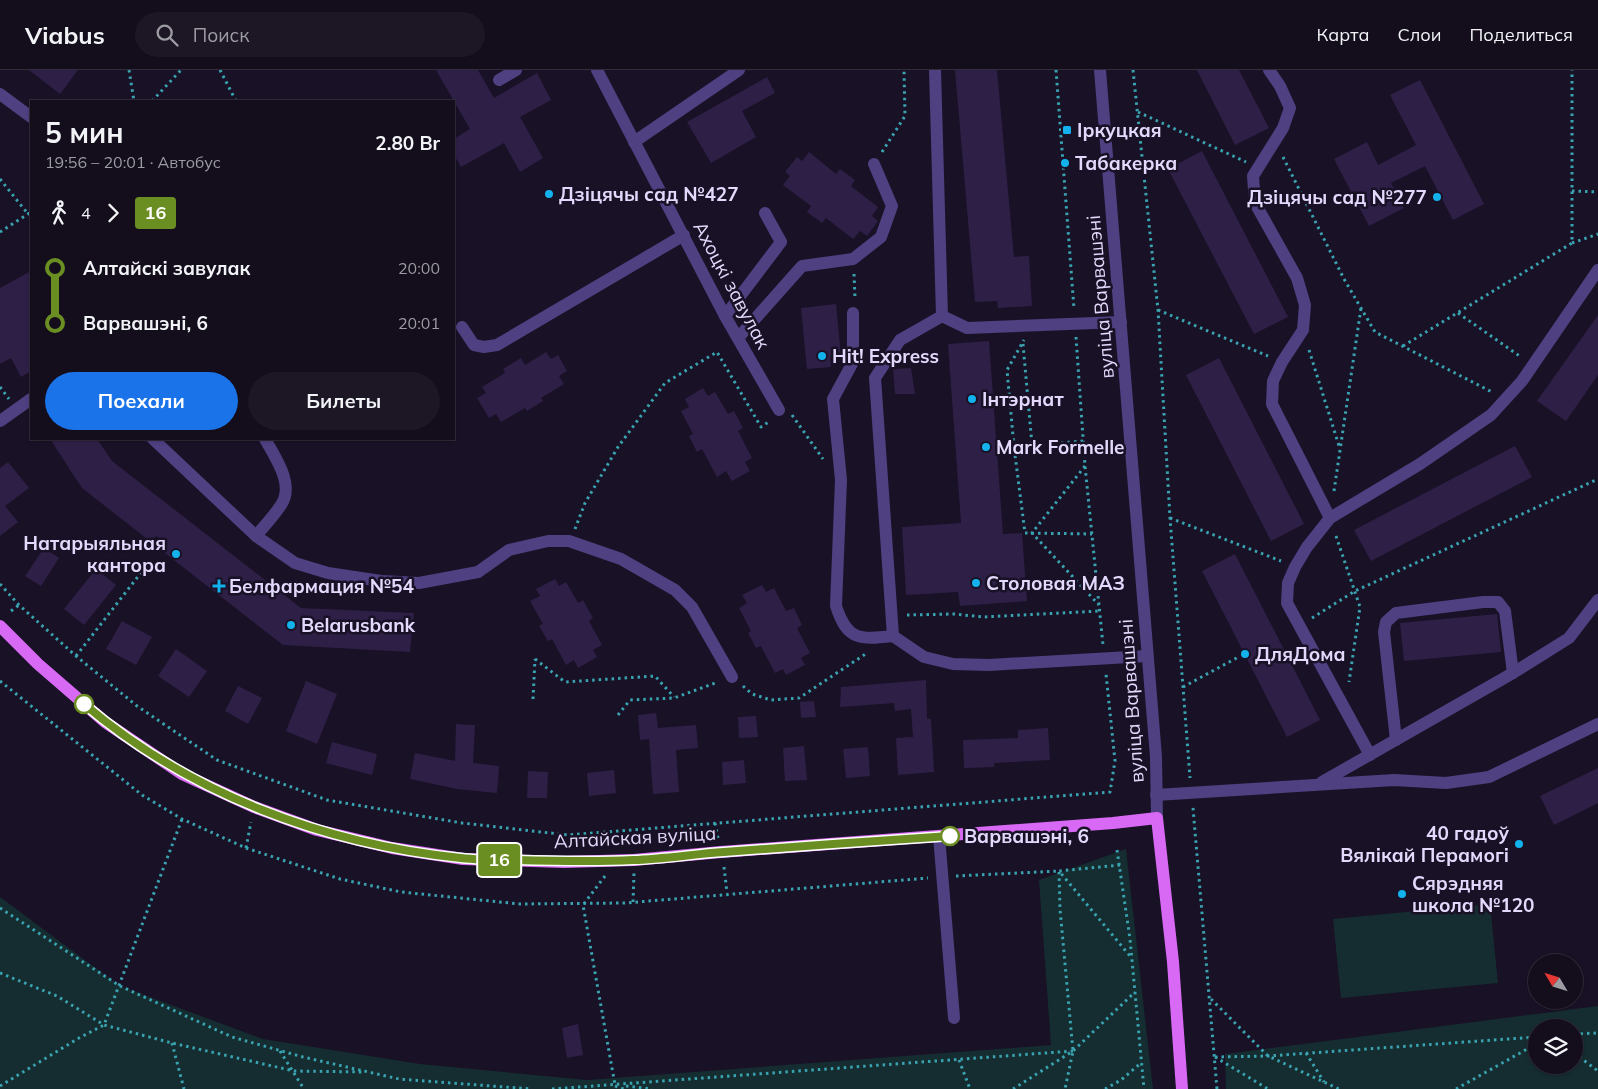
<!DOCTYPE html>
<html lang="ru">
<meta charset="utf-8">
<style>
:root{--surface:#130d1c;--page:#1c1625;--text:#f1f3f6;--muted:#9d9ca3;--line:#322d3b;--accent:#1a73e8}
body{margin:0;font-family:Mulish,sans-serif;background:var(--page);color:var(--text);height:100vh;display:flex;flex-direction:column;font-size:19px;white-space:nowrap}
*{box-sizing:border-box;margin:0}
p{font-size:16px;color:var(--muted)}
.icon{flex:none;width:28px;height:28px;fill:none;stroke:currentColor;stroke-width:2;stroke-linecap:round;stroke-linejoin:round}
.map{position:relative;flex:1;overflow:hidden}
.sheet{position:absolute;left:30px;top:30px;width:425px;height:340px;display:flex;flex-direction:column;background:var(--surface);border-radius:0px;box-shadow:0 1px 4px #0004,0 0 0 1px var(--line)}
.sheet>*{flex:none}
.badge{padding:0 10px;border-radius:4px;font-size:18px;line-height:32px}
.needle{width:32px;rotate:308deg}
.buttons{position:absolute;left:1528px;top:884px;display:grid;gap:10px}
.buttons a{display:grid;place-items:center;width:55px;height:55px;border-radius:50%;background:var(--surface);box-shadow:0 1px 4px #0004,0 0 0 1px var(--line);font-size:25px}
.map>.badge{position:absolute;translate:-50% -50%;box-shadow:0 0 0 2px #fff}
.legs{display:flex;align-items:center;gap:8px;height:55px;padding:0 15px;font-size:16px}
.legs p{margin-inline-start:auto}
.overview{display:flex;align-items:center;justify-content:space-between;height:85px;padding:0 15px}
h1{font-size:28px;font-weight:700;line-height:38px}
.primary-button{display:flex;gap:10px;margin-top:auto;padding:10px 15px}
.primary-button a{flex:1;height:58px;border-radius:30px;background:var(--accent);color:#fff;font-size:20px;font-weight:700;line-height:58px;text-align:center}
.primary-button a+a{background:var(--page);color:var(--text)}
ul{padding:0 15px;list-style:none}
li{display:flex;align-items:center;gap:18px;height:55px;font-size:19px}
li i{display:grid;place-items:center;width:8px;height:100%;margin:0 6px;background:currentColor}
li i::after{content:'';width:12px;height:12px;margin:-6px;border:4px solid;border-radius:50%;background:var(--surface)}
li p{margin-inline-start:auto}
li:first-child i{background:linear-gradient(#0000 50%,currentColor 0)}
li:last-child i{background:linear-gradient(currentColor 50%,#0000 0)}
header{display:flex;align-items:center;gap:30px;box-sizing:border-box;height:70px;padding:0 25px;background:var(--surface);border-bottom:1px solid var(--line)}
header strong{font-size:24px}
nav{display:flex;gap:28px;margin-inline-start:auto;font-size:18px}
.search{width:350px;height:45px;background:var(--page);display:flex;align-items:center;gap:12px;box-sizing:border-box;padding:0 18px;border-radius:28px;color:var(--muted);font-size:19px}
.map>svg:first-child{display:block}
.green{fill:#152c30;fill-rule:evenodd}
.building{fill:#2e1f46}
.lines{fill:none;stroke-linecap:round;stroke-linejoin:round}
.path{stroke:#39a3b0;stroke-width:3;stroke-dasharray:2.5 4;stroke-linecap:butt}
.minor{stroke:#4e4081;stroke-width:12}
.major{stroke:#d869f4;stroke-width:12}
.line-1-casing{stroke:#fff;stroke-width:11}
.line-1{stroke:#6b8e23;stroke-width:8}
.poi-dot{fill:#14b2ed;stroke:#191126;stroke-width:2}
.stop-1-dot{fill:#fff;stroke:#6b8e23;stroke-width:2.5}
.labels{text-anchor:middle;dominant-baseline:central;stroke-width:5;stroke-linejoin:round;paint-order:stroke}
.poi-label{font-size:19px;font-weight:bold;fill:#e3d9fc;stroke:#191126;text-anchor:start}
.street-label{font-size:19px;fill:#e3d9fc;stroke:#191126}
.stop-label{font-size:19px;font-weight:bold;fill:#e3d9fc;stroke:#191126;text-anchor:start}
</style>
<header>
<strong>Viabus</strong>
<div class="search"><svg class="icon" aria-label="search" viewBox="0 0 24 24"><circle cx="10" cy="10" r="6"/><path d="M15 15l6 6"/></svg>Поиск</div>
<nav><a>Карта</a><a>Слои</a><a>Поделиться</a></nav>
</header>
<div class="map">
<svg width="1598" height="1019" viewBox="0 0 1598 1019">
<rect width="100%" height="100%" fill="#191126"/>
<!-- green -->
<g class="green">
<path d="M1126,779L1153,1019H0V827L120,916L263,969L420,994L587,1010L1051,975L1039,810Z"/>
<path d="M1490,834L1498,913L1341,928L1333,849Z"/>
<path d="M1598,936V1019H1226L1225,984ZM1536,958H1574V995H1536Z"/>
</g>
<!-- building -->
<g class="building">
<path d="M29,0H78L60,24Z"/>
<path d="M436,0H478L494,28L537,3L551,30L520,47L543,88L520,102L504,73L461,97L454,85V69L470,59Z"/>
<path d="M955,0H997L1014,187L1029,186L1032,236L998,238L997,231L975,232Z"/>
<path d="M1197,0H1239L1269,58L1235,75Z"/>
<path d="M767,7L775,23L742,41L756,67L711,93L687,52Z"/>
<path d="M1420,10L1484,134L1453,150L1425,96L1391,113L1404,138L1369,156L1334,89L1367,72L1378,95L1416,75L1390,25Z"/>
<path d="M1202,81L1288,247L1254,264L1168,99Z"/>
<path d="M809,82L836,104L840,99L855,110L851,116L878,137L872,146L878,151L867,166L860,161L853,169L826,148L822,153L807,142L811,136L783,115L790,106L785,102L797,87L802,91Z"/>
<path d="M31,201V301L21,307L11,288L0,294V218Z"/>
<path d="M836,234L841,286L830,287L831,297L807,299L801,238Z"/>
<path d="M1598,245V305L1566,351L1537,331Z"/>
<path d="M989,271L1003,464L1022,463L1027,531L960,536L958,522L906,525L902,457L961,453L948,274Z"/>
<path d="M546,282L551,289L558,285L567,301L559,306L564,314L541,328L543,331L527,341L525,338L501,352L496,344L489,348L477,328L486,323L482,317L505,303L503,299L521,288L525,295Z"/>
<path d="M1219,288L1304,454L1271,471L1186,305Z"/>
<path d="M911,298L915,324H895L893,299Z"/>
<path d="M703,318L708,326L715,322L728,344L734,341L743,358L738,361L752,388L745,392L750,401L732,411L726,401L717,407L702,379L697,382L689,366L693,364L681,341L689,337L685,329Z"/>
<path d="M50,369H97L112,391L301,538L414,543L410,582L283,575L161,480L165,472L156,466L151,472L82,418Z"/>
<path d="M1515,376L1532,407L1371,491L1354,460Z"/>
<path d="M8,392L29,418L5,436L18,452L0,466V398Z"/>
<path d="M44,478L59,488L41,516L25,506Z"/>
<path d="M1235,484L1320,650L1287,667L1202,501Z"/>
<path d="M96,499L116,515L84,555L64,539Z"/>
<path d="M555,509L559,516L566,512L578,533L583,530L593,548L589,551L602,575L593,580L597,587L578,598L574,590L566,595L552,569L548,571L539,556L543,554L530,531L540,526L536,519Z"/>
<path d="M762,515L766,522L774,518L786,541L794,538L802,555L797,558L810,583L801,588L805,595L786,605L783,599L775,603L761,576L756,578L748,563L751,561L739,538L747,533L742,525Z"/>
<path d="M1497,544L1501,582L1404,591L1400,553Z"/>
<path d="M122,551L152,567L136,595L106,579Z"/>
<path d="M176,579L207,601L189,627L158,606Z"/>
<path d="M926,610L927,649H931L934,702L898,705L896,668L913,667L911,639L895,641L894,633L840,637L841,617Z"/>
<path d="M306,611L337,624L317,674L286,661Z"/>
<path d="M238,616L262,628L248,654L225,641Z"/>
<path d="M814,631L816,647L801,648L800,632Z"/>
<path d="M656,643L658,658L696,655L698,678L676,680L679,722L653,724L649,669L640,670L638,645Z"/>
<path d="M756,646L758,667L739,668L738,647Z"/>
<path d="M456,654L475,655L473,693L499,696L497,723L457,719L410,709L415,683L455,691Z"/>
<path d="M1048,658L1050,690L994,693V697L964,698L963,670L1018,668V660Z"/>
<path d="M332,672L377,684L372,705L326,693Z"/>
<path d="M804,676L807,710L785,711L783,678Z"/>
<path d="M868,677L870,706L846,708L843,679Z"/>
<path d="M744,690L746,713L723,715L722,692Z"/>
<path d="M1598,698V733L1554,755L1540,726Z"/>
<path d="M614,700L616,723L589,726L587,703Z"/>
<path d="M528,701L548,702L547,728H527Z"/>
<path d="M578,954L583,985L567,988L562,958Z"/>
</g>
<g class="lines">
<!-- path -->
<g class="path">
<path d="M129,0L134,31"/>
<path d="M220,0L236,31"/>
<path d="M1056,0L1074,239"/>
<path d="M1133,0L1158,240L1170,448L1190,708"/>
<path d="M152,31L181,0"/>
<path d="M1138,42L1246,92"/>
<path d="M882,82L905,46L904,0"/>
<path d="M1283,87L1344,209L1375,262L1492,322"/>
<path d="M0,109L28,144"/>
<path d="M1572,121L1598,122"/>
<path d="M0,162L31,142"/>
<path d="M1572,173L1598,164"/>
<path d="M854,204L855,228"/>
<path d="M1158,240L1268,286"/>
<path d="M1458,243L1521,287"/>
<path d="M1076,267L1085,396L1103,575"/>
<path d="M1023,274L1032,375"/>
<path d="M1403,276L1572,173V0"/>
<path d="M1309,280L1340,379"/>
<path d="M0,317L9,329"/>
<path d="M792,345L823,389"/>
<path d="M1083,371L1014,377L1025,463L1092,464"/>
<path d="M1014,377L1007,300L1024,270"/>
<path d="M1085,396L1032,463L1099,535"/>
<path d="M1334,421L1361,238"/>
<path d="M1170,448L1281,491"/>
<path d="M575,459L585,433L618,377L665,313L717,282L761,357L770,351"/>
<path d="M1336,466L1360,537L1349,612"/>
<path d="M0,514L19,535L76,586L137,636L217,690L327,730L462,753L568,765L1110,722L1115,691L1106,604"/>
<path d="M11,541L19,535"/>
<path d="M907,545L954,544L983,547L1100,541"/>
<path d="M1312,548L1355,521L1598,409"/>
<path d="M76,586L147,495"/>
<path d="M535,589L565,612L655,606L674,627"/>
<path d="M0,611L142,725L182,749L246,778L340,809L401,822L520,834L625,833L928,808"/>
<path d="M743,616L752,624L771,630L799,628L867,583"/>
<path d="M1183,617L1244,584"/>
<path d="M533,629L535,589"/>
<path d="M618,645L630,630L674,628L718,612"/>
<path d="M1193,738L1217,1019"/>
<path d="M715,753L718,768"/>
<path d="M246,778L251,752"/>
<path d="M1117,780L1130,869L1144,1019"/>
<path d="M1120,795L1059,801L1130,886"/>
<path d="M724,797L727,823"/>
<path d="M605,806L583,835L615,1015L617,1016"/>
<path d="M956,806L1059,801L1060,839L1073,981L1065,1019"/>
<path d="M633,832L634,803"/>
<path d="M0,838L120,916L232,967L303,987L399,1009L531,1019"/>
<path d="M0,903L57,926L104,955L172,973L294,1001L364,1002"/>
<path d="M1211,929L1268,986L1339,1019"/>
<path d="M1574,964L1598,963"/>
<path d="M172,973L184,1019"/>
<path d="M280,981L304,1019"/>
<path d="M1306,983L1324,1012"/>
<path d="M1574,983L1598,1001"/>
<path d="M1215,987L1268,986L1536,967"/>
<path d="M1215,987L1268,1019"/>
<path d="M959,990L970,1019"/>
<path d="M0,1016L79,968L104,955L182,749"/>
<path d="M615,1016L624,1019"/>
<path d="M626,1016L652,1019"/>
<path d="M552,1019L1073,981"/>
<path d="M1013,1019L1073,981L1135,922"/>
<path d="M1105,1019L1121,1010L1141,993"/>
<path d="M1456,1019L1536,974"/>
</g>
<!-- minor -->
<g class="minor">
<path d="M597,0L725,246L779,340"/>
<path d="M935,0L942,246L900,270L875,308L893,566L924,587L953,594L989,595L1147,586"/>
<path d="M1100,0L1156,687L1157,748"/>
<path d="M1269,0L1280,16L1290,38L1283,58L1253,106L1255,133L1297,208L1305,235L1303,260L1282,292L1273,311L1272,334L1330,448"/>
<path d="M499,10L516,0"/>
<path d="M0,24L31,47"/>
<path d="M634,72L739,0"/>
<path d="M853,243V292L833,329L841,410L836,536C847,570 859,570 893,566"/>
<path d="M725,246L781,172L765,143"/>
<path d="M942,246L967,258L1121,252"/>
<path d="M462,257L474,275L484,277L497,275L684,165"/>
<path d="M738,268L802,196L853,189L881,167L892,136L874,94"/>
<path d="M0,351L31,329"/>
<path d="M153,369L256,466L295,493L328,503L381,511L419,513L478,502L509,480L548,471H569L621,489L675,520L692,537L732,607"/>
<path d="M256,466C264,456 274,446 281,435C295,415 275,387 265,369"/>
<path d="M1396,670L1384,562L1386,552L1396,543L1483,532H1498L1505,541L1513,603"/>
<path d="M1370,685L1287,533L1288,513L1295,497L1307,477L1330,448L1420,394L1491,345L1522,311L1598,200"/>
<path d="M1322,712L1513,603L1569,568L1598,530"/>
<path d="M1156,725L1394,710L1446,713L1489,707L1598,654"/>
<path d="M939,766L954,948"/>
</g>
<!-- major -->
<path class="major" d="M0,556L38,594L105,652L182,704L254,737L317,760L392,778L463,789L564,792L634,790L721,782L1113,753L1157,748L1173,892L1182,1019"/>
</g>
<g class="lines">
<!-- line-1 casing -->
<g class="line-1-casing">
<path id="line-1" d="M84,634C190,724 324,774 461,788C479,790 497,790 515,790C555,791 594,792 633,790C663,789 694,784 724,782C799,776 875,771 950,766"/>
</g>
<!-- line-1 -->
<use href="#line-1" class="line-1"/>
</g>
<!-- markers -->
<g class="poi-dot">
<rect x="1062" y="55" width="10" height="10" rx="2.5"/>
<circle cx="1065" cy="93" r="5"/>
<circle cx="549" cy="124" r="5"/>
<circle cx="1437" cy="127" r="5"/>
<circle cx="822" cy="286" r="5"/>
<circle cx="972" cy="329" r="5"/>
<circle cx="986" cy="377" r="5"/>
<circle cx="176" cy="484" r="5"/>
<circle cx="976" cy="513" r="5"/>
<path d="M216.5 508.5h5v5h5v5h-5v5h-5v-5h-5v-5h5z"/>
<circle cx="291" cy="555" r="5"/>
<circle cx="1245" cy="584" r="5"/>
<circle cx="1519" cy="774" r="5"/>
<circle cx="1402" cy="824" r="5"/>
</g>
<g class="stop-1-dot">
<circle cx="84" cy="634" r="9"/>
<circle cx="950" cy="766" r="9"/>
</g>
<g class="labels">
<!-- poi labels -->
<g class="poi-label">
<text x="1077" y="60">Іркуцкая</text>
<text x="1075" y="93">Табакерка</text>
<text x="559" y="124">Дзіцячы сад №427</text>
<text x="1427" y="127" text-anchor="end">Дзіцячы сад №277</text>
<text x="832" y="286">Hit! Express</text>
<text x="982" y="329">Інтэрнат</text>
<text x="996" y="377">Mark Formelle</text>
<text x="166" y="473" text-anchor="end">Натарыяльная<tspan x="166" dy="22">кантора</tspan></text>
<text x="986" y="513">Столовая МАЗ</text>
<text x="229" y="516">Белфармация №54</text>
<text x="301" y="555">Belarusbank</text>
<text x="1255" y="584">ДляДома</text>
<text x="1509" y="763" text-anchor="end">40 гадоў<tspan x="1509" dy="22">Вялікай Перамогі</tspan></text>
<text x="1412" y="813">Сярэдняя<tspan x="1412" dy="22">школа №120</tspan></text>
</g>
<!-- street labels -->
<g class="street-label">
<text transform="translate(732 215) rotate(62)">Ахоцкі завулак</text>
<text transform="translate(1100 227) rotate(-95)">вуліца Варвашэні</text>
<text transform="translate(1131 631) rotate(-94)">вуліца Варвашэні</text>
<text transform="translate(635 767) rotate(-3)">Алтайская вуліца</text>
</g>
<!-- stop labels -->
<g class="stop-label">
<text x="964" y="766">Варвашэні, 6</text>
</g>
</g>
</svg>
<div class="buttons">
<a><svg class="needle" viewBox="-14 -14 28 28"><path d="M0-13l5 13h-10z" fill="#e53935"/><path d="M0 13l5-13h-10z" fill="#9d9ca3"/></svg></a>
<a><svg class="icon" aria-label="layers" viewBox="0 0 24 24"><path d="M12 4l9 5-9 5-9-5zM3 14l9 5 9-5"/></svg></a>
</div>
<b class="badge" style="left:499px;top:790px;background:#6b8e23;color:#fff">16</b>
<section class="sheet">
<div class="overview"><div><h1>5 мин</h1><p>19:56 – 20:01 · Автобус</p></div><b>2.80 Br</b></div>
<div class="legs"><svg class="icon" aria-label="walk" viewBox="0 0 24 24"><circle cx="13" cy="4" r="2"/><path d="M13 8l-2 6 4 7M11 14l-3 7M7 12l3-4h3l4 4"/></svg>4<svg class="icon" aria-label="forward" viewBox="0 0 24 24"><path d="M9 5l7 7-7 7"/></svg><b class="badge" style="background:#6b8e23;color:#fff">16</b></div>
<ul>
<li><i style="color:#6b8e23"></i><b>Алтайскі завулак</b><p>20:00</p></li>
<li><i style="color:#6b8e23"></i><b>Варвашэні, 6</b><p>20:01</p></li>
</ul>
<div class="primary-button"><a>Поехали</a><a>Билеты</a></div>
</section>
</div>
